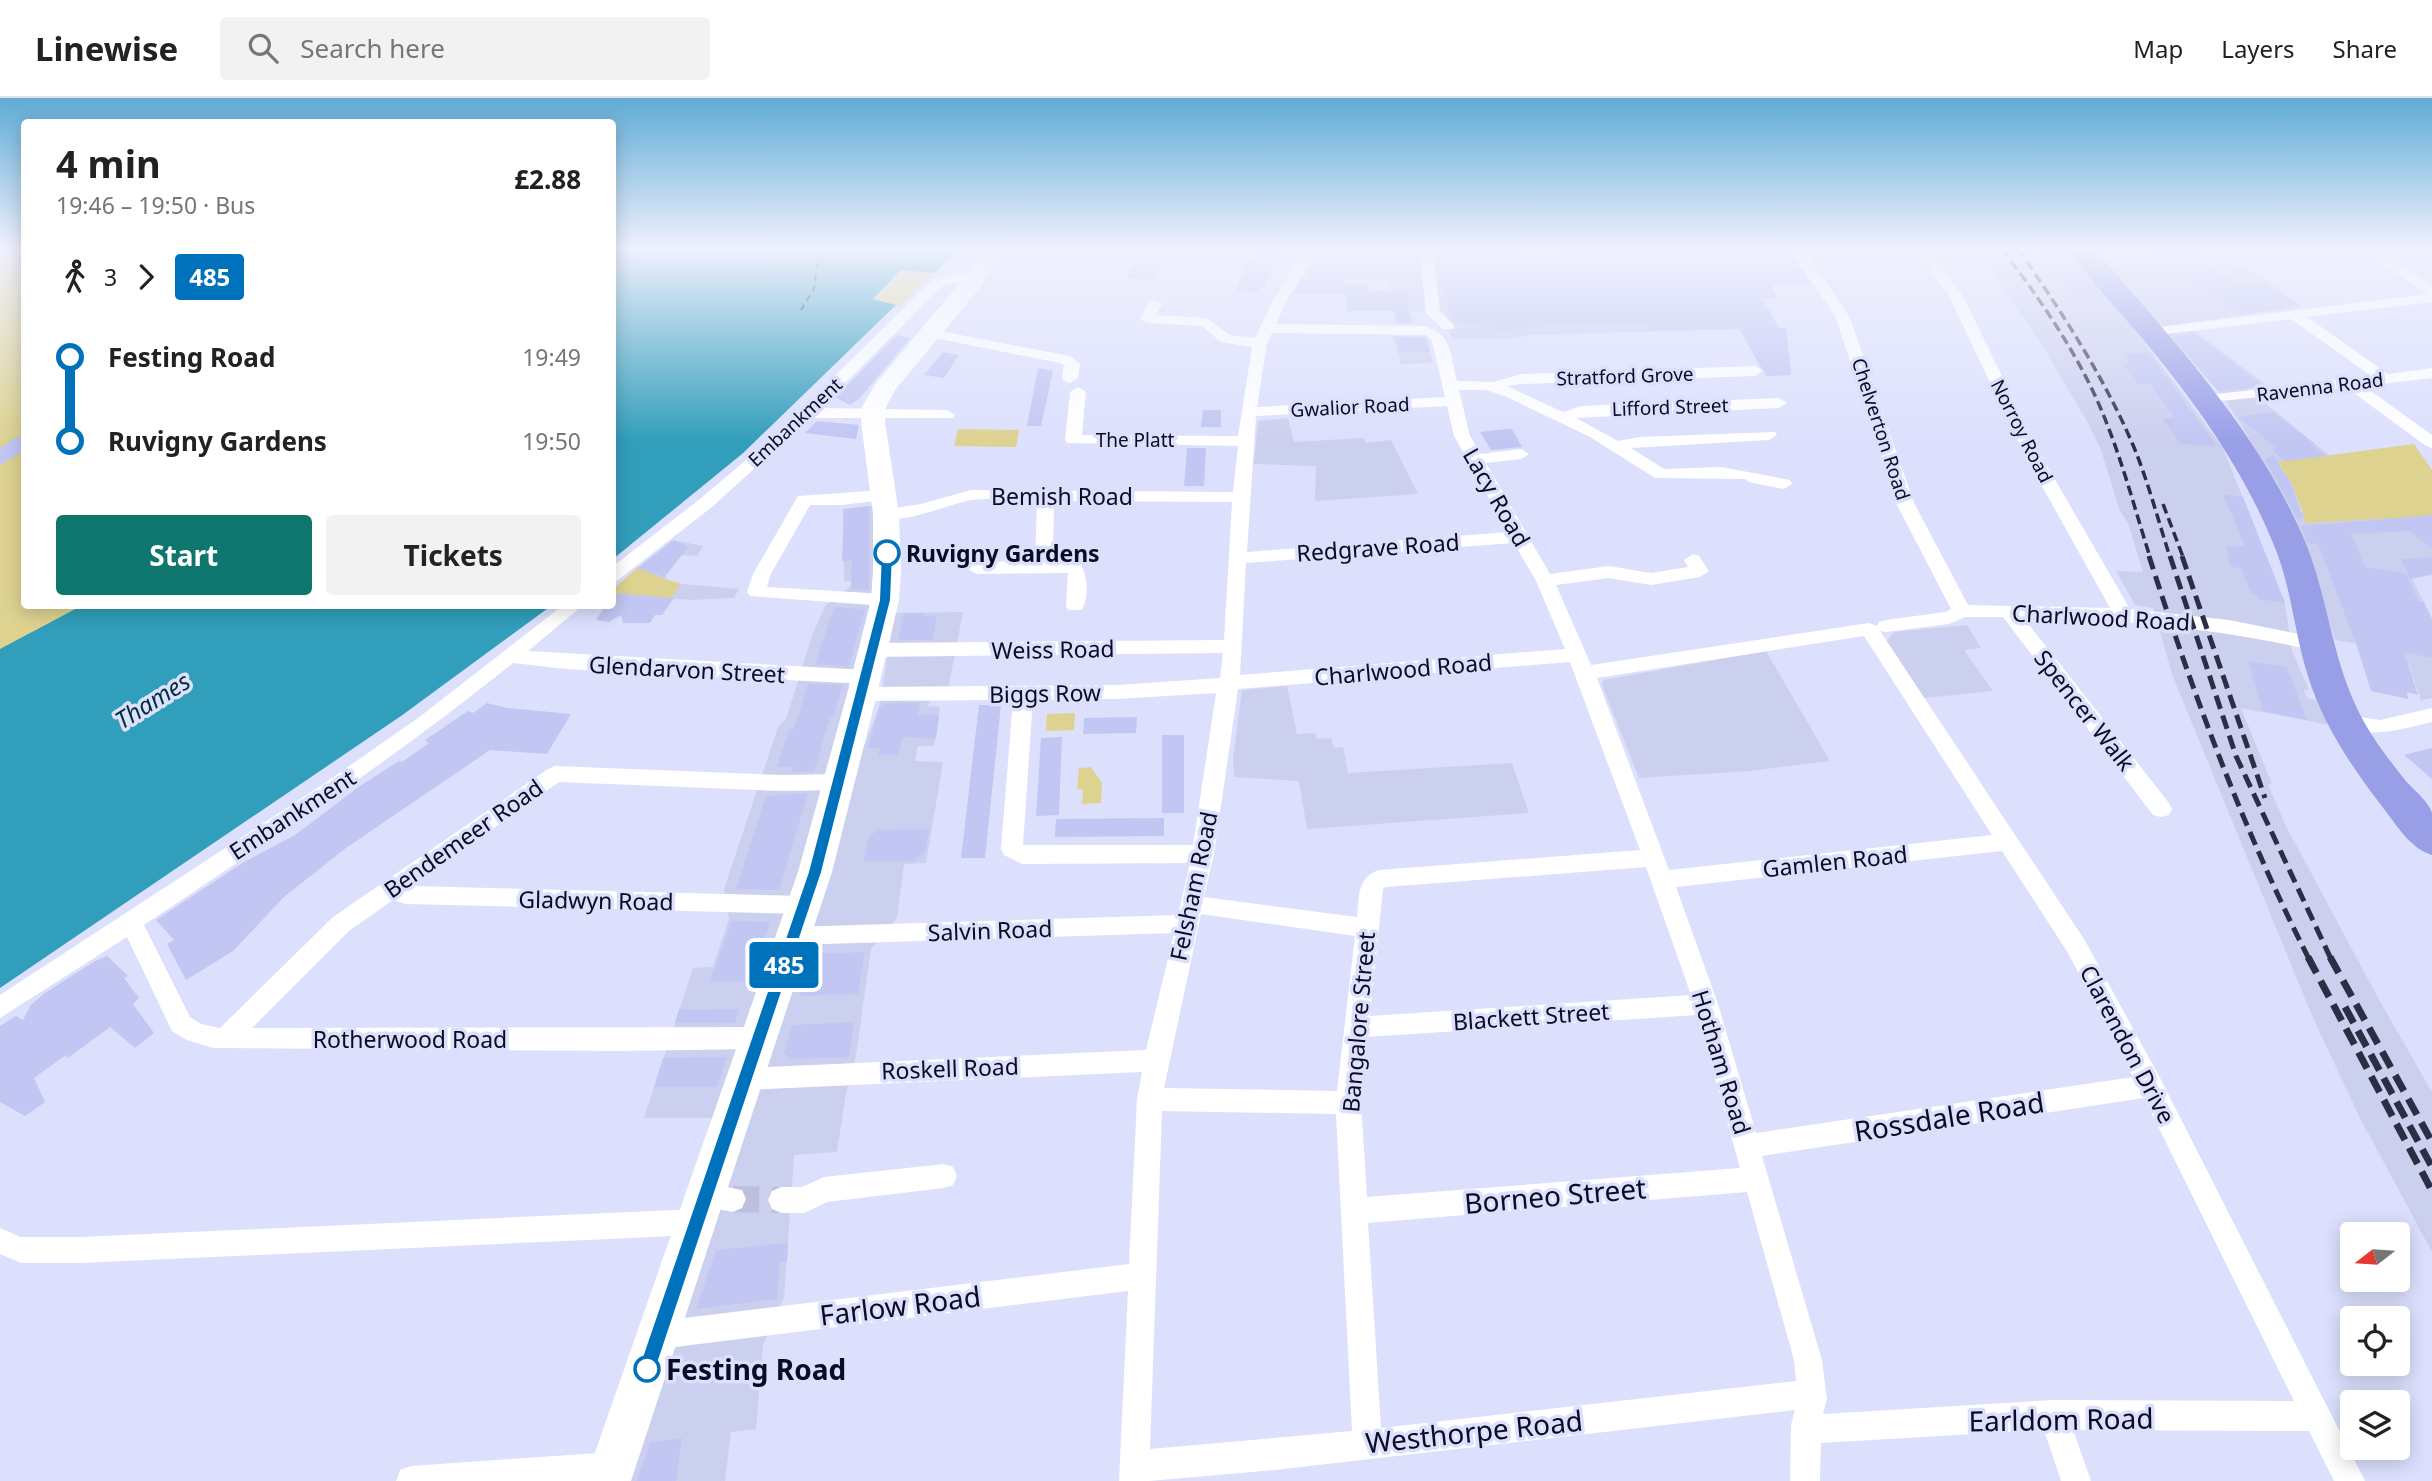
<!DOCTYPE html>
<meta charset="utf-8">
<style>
:root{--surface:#fff;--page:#f2f2f2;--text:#222;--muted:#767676;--line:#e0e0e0;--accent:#0f766e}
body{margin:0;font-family:"Noto Sans",sans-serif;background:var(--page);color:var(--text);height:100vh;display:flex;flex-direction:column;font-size:26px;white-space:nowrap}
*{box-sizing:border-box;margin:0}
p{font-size:23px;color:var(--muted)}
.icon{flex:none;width:38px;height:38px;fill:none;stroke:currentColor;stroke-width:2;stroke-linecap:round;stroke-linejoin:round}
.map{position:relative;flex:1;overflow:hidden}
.details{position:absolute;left:21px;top:21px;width:595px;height:490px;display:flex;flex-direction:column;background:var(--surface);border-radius:7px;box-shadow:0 4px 18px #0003}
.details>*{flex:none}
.badge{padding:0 14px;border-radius:5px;font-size:24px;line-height:46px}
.needle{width:46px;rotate:253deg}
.tools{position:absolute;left:2340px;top:1124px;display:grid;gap:14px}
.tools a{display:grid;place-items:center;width:70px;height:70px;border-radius:7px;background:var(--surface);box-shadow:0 4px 18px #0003;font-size:35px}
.map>.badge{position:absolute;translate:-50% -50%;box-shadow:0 0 0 4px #fff}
.legs{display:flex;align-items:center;gap:10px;height:77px;padding:0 35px;font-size:23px}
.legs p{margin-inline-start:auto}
.head{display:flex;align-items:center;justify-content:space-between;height:119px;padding:0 35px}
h1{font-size:38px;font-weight:700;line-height:52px}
.button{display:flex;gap:14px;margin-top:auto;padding:14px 35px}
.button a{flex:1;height:80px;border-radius:7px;background:var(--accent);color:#fff;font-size:28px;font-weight:700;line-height:80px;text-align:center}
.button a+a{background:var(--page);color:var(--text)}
ul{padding:0 35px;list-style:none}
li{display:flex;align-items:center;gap:24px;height:84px;font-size:26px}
li i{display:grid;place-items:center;width:10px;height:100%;margin:0 9px;background:currentColor}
li i::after{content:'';width:18px;height:18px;margin:-9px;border:5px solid;border-radius:50%;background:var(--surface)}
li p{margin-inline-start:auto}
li:first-child i{background:linear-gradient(#0000 50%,currentColor 0)}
li:last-child i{background:linear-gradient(currentColor 50%,#0000 0)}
header{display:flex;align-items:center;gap:42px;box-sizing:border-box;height:98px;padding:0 35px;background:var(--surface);border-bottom:2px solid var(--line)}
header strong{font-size:33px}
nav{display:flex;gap:38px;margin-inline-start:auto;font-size:24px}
.search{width:490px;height:63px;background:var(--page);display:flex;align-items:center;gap:18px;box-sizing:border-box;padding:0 24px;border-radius:7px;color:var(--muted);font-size:26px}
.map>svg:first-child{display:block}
.built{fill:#ccd0ef}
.green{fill:#ddd290}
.water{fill:#319ebb}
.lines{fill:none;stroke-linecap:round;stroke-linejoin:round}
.ferry{stroke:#002f3b;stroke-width:2;stroke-dasharray:6 5;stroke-linecap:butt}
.building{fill:#c1c6f3}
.street-tunnel{stroke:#bdc0dc;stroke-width:26;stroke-dasharray:26 13;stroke-linecap:butt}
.street{fill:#fff;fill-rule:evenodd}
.secondary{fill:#fff;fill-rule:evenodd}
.highway{fill:#989fe7;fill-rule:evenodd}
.rail-far2{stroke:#2d2e46;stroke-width:3.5;stroke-dasharray:10 5;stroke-linecap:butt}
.rail-far1{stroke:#2d2e46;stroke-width:5;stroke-dasharray:14 7;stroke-linecap:butt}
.rail{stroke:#2d2e46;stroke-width:7;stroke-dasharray:18 9;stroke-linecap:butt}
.line-1{fill:#0072bc;stroke:#fff;stroke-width:2}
.stop-1-dot{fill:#fff;stroke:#0072bc;stroke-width:3.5}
.labels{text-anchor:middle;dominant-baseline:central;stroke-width:7;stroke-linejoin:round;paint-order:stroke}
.far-street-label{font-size:19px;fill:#0b0b23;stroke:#dce0fd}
.street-label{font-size:23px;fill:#0b0b23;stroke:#dce0fd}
.stop-label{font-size:23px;font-weight:bold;fill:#0b0b23;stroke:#dce0fd;text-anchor:start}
.water-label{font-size:24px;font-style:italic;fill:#002f3b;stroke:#dce0fd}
.near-street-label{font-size:28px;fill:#0b0b23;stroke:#dce0fd}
.near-stop-label{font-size:28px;font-weight:bold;fill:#0b0b23;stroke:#dce0fd;text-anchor:start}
</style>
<header>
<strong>Linewise</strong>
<div class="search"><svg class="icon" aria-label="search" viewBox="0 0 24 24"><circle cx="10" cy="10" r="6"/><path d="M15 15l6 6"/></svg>Search here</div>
<nav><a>Map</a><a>Layers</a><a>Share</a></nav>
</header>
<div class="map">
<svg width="2432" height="1383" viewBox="0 0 2432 1383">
<rect width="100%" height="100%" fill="#dce0fd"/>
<!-- built -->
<g class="built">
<path d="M1322,151H1787L1810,186L1771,187L1777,200L1763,201L1779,230H1786L1791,277L1766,278L1739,231L1531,237L1511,241H1451L1445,213H1387L1386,210L1392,209L1388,182H1304Z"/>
<path d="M1932,151H2065L2109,197L2223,350L2285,505L2292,553L2309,592H2304L2307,600L2320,603L2330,627L2241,610L2272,686L2268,687L2286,728L2377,898L2432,994V1154L2360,1020L2313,920L2173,579L2153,510L2135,507L2116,473L2143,474L2128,425L2119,411L2101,352L2088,325L2045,252L1980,156L1935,154Z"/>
<path d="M2094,151H2215L2237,169L2246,168L2303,209L2184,225L2268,288L2248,291L2331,359L2278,365L2293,388L2301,414L2432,418V477L2412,481L2432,521V600L2421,602L2404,554L2335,542L2296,422L2239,323L2219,294L2104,167Z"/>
<path d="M1393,238L1427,239L1433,265L1401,266Z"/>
<path d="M1288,320L1294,344L1364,340L1366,345L1391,342L1418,396L1315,403L1316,368L1254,366L1258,323Z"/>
<path d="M870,408L873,409L879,493L826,694L713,1020H644L693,870L713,869L729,821L724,791L778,629L786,621L812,538L825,508L852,487V483H844L843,411Z"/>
<path d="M673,442L703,448L697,458L682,457L665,479L673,485L739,491L734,500L689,502L613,494L637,470Z"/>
<path d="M963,514L946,602H930L928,608L940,609L934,648H918L915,663L943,664L926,765L904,766L897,820L871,851L856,958L846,995L837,1054L794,1057L784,1200L763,1247L756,1331L731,1334L725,1383H623L849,689L879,609L895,515Z"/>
<path d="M1967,527L1981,550L1964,552L1993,593L1924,600L1887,543L1894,534Z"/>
<path d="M1766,553L1830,663L1750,673L1639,680L1602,587L1603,582Z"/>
<path d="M1287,588L1297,636L1315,635L1317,641L1331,640L1334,650L1343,649L1348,675L1512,665L1529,715L1307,731L1299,683L1234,679L1233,660L1242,592Z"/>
</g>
<!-- green -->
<g class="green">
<path d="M0,151H24V508H91L0,555Z"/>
<path d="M903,171L935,175L900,208L874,202Z"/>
<path d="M958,331L1019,332L1016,349L954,348Z"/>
<path d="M2414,346L2432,372V418L2306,425L2293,388L2278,364Z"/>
<path d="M637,470C651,474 667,484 681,485L671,500L613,495L612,492Z"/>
<path d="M1075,615L1074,632L1046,633L1047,616Z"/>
<path d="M1091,669L1102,685L1101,705L1082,706L1083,692L1077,691L1079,670Z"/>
</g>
<!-- water -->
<g class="water">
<path d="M613,151H957L935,175L901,172L873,201L896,207L742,356L613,461Z"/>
<path d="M81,508H551L401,618L0,890V551Z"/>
</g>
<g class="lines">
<!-- ferry -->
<path class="ferry" d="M801,212L814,191L819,151"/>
</g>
<!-- building -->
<g class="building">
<path d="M1258,151H1279L1265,188H1260L1258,195L1236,192L1247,163L1253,164Z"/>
<path d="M1437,151H1517L1519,159L1564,158L1566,151H1787L1810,186L1770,187L1777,200H1762L1779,230H1786L1791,277L1766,278L1765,272L1760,268L1740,231L1649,233L1646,226L1547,227L1499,234L1494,229L1458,225L1451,221Z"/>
<path d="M2036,151H2066L2101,197L2075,198Z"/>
<path d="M2149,151H2177L2184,157L2195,156L2236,187L2266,183L2299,207L2241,216Z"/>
<path d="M1153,155L1170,158L1150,183L1127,180L1141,157L1148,158Z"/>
<path d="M1302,182H1344L1345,186H1368L1369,193H1405L1412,225H1396L1394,213H1347L1346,196L1294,195Z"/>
<path d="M2196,236L2241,271L2264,288L2218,293L2173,239Z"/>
<path d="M897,237L910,240L860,300L850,307L835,299Z"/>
<path d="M1398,239L1425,240L1430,254H1401Z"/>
<path d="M943,254L959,257L944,280L924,277Z"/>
<path d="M2122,255H2149L2217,348L2181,346L2162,320H2175L2150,286H2138L2124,267H2131Z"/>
<path d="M1038,270L1053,273L1041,328H1027Z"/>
<path d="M1203,312H1221V329H1201Z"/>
<path d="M2273,314L2315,346H2311L2326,358L2285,363L2271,351L2277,350L2238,319Z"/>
<path d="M817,323L859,327L856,341L805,335Z"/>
<path d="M1506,331H1512L1522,349L1491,352L1480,334Z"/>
<path d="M16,339L24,340V353L0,367V350Z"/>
<path d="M1187,350H1206L1204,388H1184Z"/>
<path d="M2273,357L2292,387L2303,420L2298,422L2265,361Z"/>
<path d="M2223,396L2243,399L2285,505L2258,501L2257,497L2251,496L2241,470L2231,469L2226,449L2245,448Z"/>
<path d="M869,408V492L851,491L852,462L842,463L844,411Z"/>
<path d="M2432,417V451L2410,433L2351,436L2365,469L2406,475L2418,503L2424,504L2432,521V560L2404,554L2418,597L2407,594L2408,601L2371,593L2356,545L2321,454L2318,446L2308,445L2301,428Z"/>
<path d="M674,442L688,449L664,479L638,470Z"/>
<path d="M2432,459V476L2410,481L2401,461Z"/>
<path d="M612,495L648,498L674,500L662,517H655L650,525H623L621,517L609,524L596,522L605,508H612Z"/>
<path d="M834,509L865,511L849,568L815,566Z"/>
<path d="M904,515H924L923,518H937L932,542H898Z"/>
<path d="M2248,563L2287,569L2307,622L2263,613Z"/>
<path d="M808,586L843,587L833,620H830L814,674H791L793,669H777L789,631H794Z"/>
<path d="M487,605L507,610L571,616L547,656L490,652L346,750L284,799L233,853L186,882L167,846L174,842L156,822L244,764L295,737L360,688L399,663L402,664L429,645L425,642L468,613L473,615Z"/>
<path d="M885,605H920L918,617H939L936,641L903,639L898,657H878L880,650H868L879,610Z"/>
<path d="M979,607H1001L985,760H961Z"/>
<path d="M1137,619L1136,635L1083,636L1084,620Z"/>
<rect x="1162" y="637" width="22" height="78"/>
<path d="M1062,639L1059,717L1036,718L1041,640Z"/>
<path d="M2432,650V681L2404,657Z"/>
<path d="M808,695L779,792L736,791L766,698Z"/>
<path d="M1164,720V738L1055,739L1056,721Z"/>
<path d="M929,731L925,753L914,763H864L869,738L879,732Z"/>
<path d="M732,823L770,824L754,871H750L746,884L710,883Z"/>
<path d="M865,854L858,896L800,898L812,858L816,856Z"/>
<path d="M107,858L128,878L124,880L139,900L133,906L154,935L135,950L110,929L68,960L66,957L34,980L45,1004L25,1018L0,1004V928L16,918L23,922L31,907L45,895L95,863Z"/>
<path d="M679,911L696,912L739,911L735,925H675Z"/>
<path d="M854,924L849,959L791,961L784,955L792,927Z"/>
<path d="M727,959L717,989H654L663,960Z"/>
<path d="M788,1145L787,1163L780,1164L777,1201L696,1211L716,1152Z"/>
<path d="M682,1340L676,1383H637L650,1344Z"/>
</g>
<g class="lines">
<!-- street-tunnel -->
<path class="street-tunnel" d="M733,1101L781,1102"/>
<!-- street -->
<g class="street">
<path d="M1141,151H1155L1147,156L1142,155Z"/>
<path d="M1305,151H1319L1291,195L1288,196L1289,198L1276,226L1423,228C1453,235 1450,257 1457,283L1494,284L1521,276L1755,268L1763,273L1755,278L1521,286L1507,288L1563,314L1581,308L1779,300L1787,305L1779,310L1576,320L1618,343L1639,339L1775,334L1777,337L1769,342L1631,350L1664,371L1721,369L1790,382L1792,386L1784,391L1748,384L1746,381L1655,380L1590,339L1505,298L1486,292H1459L1470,338L1481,356L1521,351L1529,356L1521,361L1486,365L1550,476L1609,468L1651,475L1688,469L1684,462L1693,456L1699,458L1709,473L1700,479L1651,487L1609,480L1556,487L1591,567L1869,525L1877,528L1879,524L1886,522L1945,514L1951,511L1896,405L1836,220L1790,151H1804L1850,220L1914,405L1968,507L2110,510L2023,354L1949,198L1915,151H1929L1963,198L2039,354L2130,511L2229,522L2324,541L2327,546L2324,551L2317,553C2220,531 2122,521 2023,519L2169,705L2172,711L2169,717L2161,719L2153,717L2003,519H1965L1949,526L1886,534L1880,533L2084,841L2160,980L2365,1383H2334L2309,1333L2073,1332L2091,1383H2061L2044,1332L1821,1345L1820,1383H1790L1791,1327L1795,1312L1275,1372L1149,1383H1119L1128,1193L659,1251L649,1247L645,1237L649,1227L659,1223L1129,1166L1137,1001L1142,974L745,992L736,989L733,981L736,973L745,970L1146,952L1174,835L793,847L785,845L782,838L785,831L793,829L1178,817L1190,765L1022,766L1004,757L1001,751L1013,602L862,603L855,601L852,596L855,591L862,589L1117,587L1220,580L1223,555L873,559L866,557L863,552L866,547L873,545L1224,542L1232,404L1054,403L1053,463L1080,465C1088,478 1089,498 1082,512H1068L1066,508L1068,475L976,476L967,470L976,464L1035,463L1037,403C1016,403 992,399 971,402C952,405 891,432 877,416L880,412L921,406L971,392L1233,394L1238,348L1067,345L1065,342L1070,294L1078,289L1086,294L1082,337L1238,338L1252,249L1221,244L1202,228L1147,225L1140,221L1150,203L1155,202L1162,206L1156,217L1206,220L1230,237L1255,240L1275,198L1280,194L1279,192ZM1272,235L1426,237L1432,243L1445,299L1257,309L1267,245ZM1447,308L1454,338L1508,434L1247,454L1256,318ZM1514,445L1536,483L1565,551L1240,577L1246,465ZM1864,538L1992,737L1669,772L1597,580ZM1570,564L1640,752L1379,772C1357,779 1359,800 1357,819L1204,799L1214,756L1238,591ZM1216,595L1193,747H1023L1033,602L1117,601ZM2002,753L2068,855L2133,979L1756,1035L1718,906L1676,789ZM1646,769L1691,897L1370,918L1383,791L1386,789ZM1201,816L1355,838L1337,993L1164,990ZM1697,917L1740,1070L1367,1099L1361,1005L1367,939ZM2144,1000L2294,1303L2053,1302L1823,1316L1827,1301L1822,1262L1762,1058ZM1162,1013L1336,1016L1352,1333L1150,1351ZM1747,1094L1794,1262L1796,1283L1381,1330L1368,1125Z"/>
<path d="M1419,151H1433L1440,214L1455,228L1453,231H1443L1426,215Z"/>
<path d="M2358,151H2374L2432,187V204L2307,219L2388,276L2432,270V280L2364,288L2432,337V350L2426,348L2347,290L2202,305L2200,302L2202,299L2208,297L2371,278L2291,221L2151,238L2144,234L2151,230L2428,196Z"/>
<path d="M950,175H976L983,179C973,187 957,181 941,189L820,310L947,312L955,317L953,320H810L712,409L618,482L612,484V469L700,401L773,339L931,183Z"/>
<path d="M929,231L1070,258L1080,266L1078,280L1070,285L1065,283L1062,280L1064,267L1060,265L924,238L922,235Z"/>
<path d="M884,392L893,397L890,401L842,407H810L771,476L767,489L885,496L892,498L894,502L892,506L885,508L750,498L747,494L753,476L798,398Z"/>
<path d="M562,508H582L528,553L866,572L873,574L876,579L873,584L866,586L566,571L513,565C395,660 270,743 144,827L190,919L201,926L220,930L333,819L548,671L555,668L783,677L840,676L847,678L850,684L847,690L840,692L783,693L559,684L412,788L804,798L812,801L815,807L812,813L804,816L406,806L393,802L349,833L252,930L759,929L768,932L771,940L768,948L759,951L618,953L213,950L187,942L172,933L127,839L0,920V897L325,685L418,620Z"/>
<path d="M2432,610V624C2398,632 2374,640 2339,629L2336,624L2339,619L2346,617L2380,622Z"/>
<path d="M944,1066L953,1069L957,1078L953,1087L944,1090L827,1104L804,1115H781L772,1111L768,1102L772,1093L781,1089H802L824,1079Z"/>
<path d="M706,1085L742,1092L746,1101L742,1110L733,1114L697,1107L693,1098L697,1089Z"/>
<path d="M697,1111L706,1115L710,1124L706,1133L697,1137L81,1165H21L0,1156V1130L21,1139H81Z"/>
<path d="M612,1354L623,1358L627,1369L623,1380L615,1383H396L400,1372L411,1368Z"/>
</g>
<!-- secondary -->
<path class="secondary" d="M985,151H1005L979,191L895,292L886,309L885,324L899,416L901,473L899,502L877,596L832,774L631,1383H585L798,774L847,596L871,502L873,473V416L861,324L862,309L876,285L963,181Z"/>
<!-- highway -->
<path class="highway" d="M2069,151H2094C2172,241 2256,330 2304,441C2327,495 2331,555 2356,608C2368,635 2387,659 2405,682C2413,691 2429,704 2432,715C2432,727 2432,745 2432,757C2410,750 2398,729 2384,711C2353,671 2323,627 2308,578C2295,538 2292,495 2277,455C2247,377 2199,309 2146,245C2121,214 2089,184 2069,151Z"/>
<!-- rail-far2 -->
<g class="rail-far2">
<path d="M2002,151C2043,205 2083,263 2107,326C2124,369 2136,415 2150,459"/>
<path d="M2018,151C2061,213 2103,277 2133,347C2148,383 2158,422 2170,459"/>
<path d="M2163,406L2183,459"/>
</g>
<!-- rail-far1 -->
<g class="rail-far1">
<path d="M2149,458C2193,596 2243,731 2309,861"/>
<path d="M2170,458L2236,658L2331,861"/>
<path d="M2182,458L2265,700"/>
</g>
<!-- rail -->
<g class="rail">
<path d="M2308,859L2432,1093"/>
<path d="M2330,859L2432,1044"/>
<path d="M2345,909L2432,1069"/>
</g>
</g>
<!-- sky -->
<linearGradient id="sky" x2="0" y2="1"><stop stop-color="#5fabd6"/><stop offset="0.44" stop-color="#eff1fe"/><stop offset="1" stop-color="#eff1fe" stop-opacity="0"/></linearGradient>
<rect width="2432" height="344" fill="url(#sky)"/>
<!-- line-1 -->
<path class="line-1" d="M887,451L893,455L891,502L822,774L656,1271L654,1278L647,1280L640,1278L638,1271L808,774L879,502L881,455Z"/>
<!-- markers -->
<g class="stop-1-dot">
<circle cx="887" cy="455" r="12"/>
<circle cx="647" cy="1271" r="12"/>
</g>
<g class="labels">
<!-- far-street labels -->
<g class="far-street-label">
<text transform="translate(1625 278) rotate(-2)">Stratford Grove</text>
<text transform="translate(2320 289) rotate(-7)">Ravenna Road</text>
<text transform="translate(1350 309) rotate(-3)">Gwalior Road</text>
<text transform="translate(1670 309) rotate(-2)">Lifford Street</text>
<text transform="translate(795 324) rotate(-43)">Embankment</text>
<text transform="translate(1881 331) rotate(72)">Chelverton Road</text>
<text transform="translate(2022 333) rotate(63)">Norroy Road</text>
<text x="1135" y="342">The Platt</text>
</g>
<!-- street labels -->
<g class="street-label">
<text x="1062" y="398">Bemish Road</text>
<text transform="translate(1497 399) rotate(60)">Lacy Road</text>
<text transform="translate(1378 449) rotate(-4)">Redgrave Road</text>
<text transform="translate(2101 519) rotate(3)">Charlwood Road</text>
<text transform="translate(1053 551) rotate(-1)">Weiss Road</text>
<text transform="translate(687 571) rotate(3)">Glendarvon Street</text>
<text transform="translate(1403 571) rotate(-5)">Charlwood Road</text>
<text transform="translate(1045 595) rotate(-1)">Biggs Row</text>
<text transform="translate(2085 612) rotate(52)">Spencer Walk</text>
<text transform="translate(292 716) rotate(-33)">Embankment</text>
<text transform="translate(463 740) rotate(-35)">Bendemeer Road</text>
<text transform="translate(1835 763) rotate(-6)">Gamlen Road</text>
<text transform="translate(1193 788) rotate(-78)">Felsham Road</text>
<text transform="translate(596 802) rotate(1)">Gladwyn Road</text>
<text transform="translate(990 832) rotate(-2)">Salvin Road</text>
<text transform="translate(1531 918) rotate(-4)">Blackett Street</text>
<text transform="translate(1358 924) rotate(-85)">Bangalore Street</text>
<text x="410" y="941">Rotherwood Road</text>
<text transform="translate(2128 946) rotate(62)">Clarendon Drive</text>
<text transform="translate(1722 964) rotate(73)">Hotham Road</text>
<text transform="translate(950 970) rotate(-2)">Roskell Road</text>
</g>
<!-- stop labels -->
<g class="stop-label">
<text x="906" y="455">Ruvigny Gardens</text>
</g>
<!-- water labels -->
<g class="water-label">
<text transform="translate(152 602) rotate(-32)">Thames</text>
</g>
<!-- near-street labels -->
<g class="near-street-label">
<text transform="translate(1949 1018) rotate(-9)">Rossdale Road</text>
<text transform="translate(1555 1097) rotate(-5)">Borneo Street</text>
<text transform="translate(900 1207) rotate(-7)">Farlow Road</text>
<text transform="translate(2061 1321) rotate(-1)">Earldom Road</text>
<text transform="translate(1474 1333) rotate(-6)">Westhorpe Road</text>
</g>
<!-- near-stop labels -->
<g class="near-stop-label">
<text x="666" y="1271">Festing Road</text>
</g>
</g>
</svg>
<div class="tools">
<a><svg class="needle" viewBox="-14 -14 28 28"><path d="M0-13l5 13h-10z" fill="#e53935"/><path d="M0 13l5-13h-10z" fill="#767676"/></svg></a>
<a><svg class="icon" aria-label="locate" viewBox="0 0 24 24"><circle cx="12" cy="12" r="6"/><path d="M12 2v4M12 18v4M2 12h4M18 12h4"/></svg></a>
<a><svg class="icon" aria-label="layers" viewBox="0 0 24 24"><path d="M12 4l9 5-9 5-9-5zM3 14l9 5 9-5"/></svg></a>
</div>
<b class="badge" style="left:784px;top:867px;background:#0072bc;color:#fff">485</b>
<section class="details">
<div class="head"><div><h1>4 min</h1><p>19:46 – 19:50 · Bus</p></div><b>£2.88</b></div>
<div class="legs"><svg class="icon" aria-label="walk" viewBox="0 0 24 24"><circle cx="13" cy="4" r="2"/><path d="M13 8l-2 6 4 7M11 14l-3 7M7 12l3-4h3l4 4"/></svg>3<svg class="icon" aria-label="forward" viewBox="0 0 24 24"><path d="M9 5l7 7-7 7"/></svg><b class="badge" style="background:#0072bc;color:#fff">485</b></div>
<ul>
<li><i style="color:#0072bc"></i><b>Festing Road</b><p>19:49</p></li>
<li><i style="color:#0072bc"></i><b>Ruvigny Gardens</b><p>19:50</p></li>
</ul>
<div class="button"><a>Start</a><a>Tickets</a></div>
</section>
</div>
